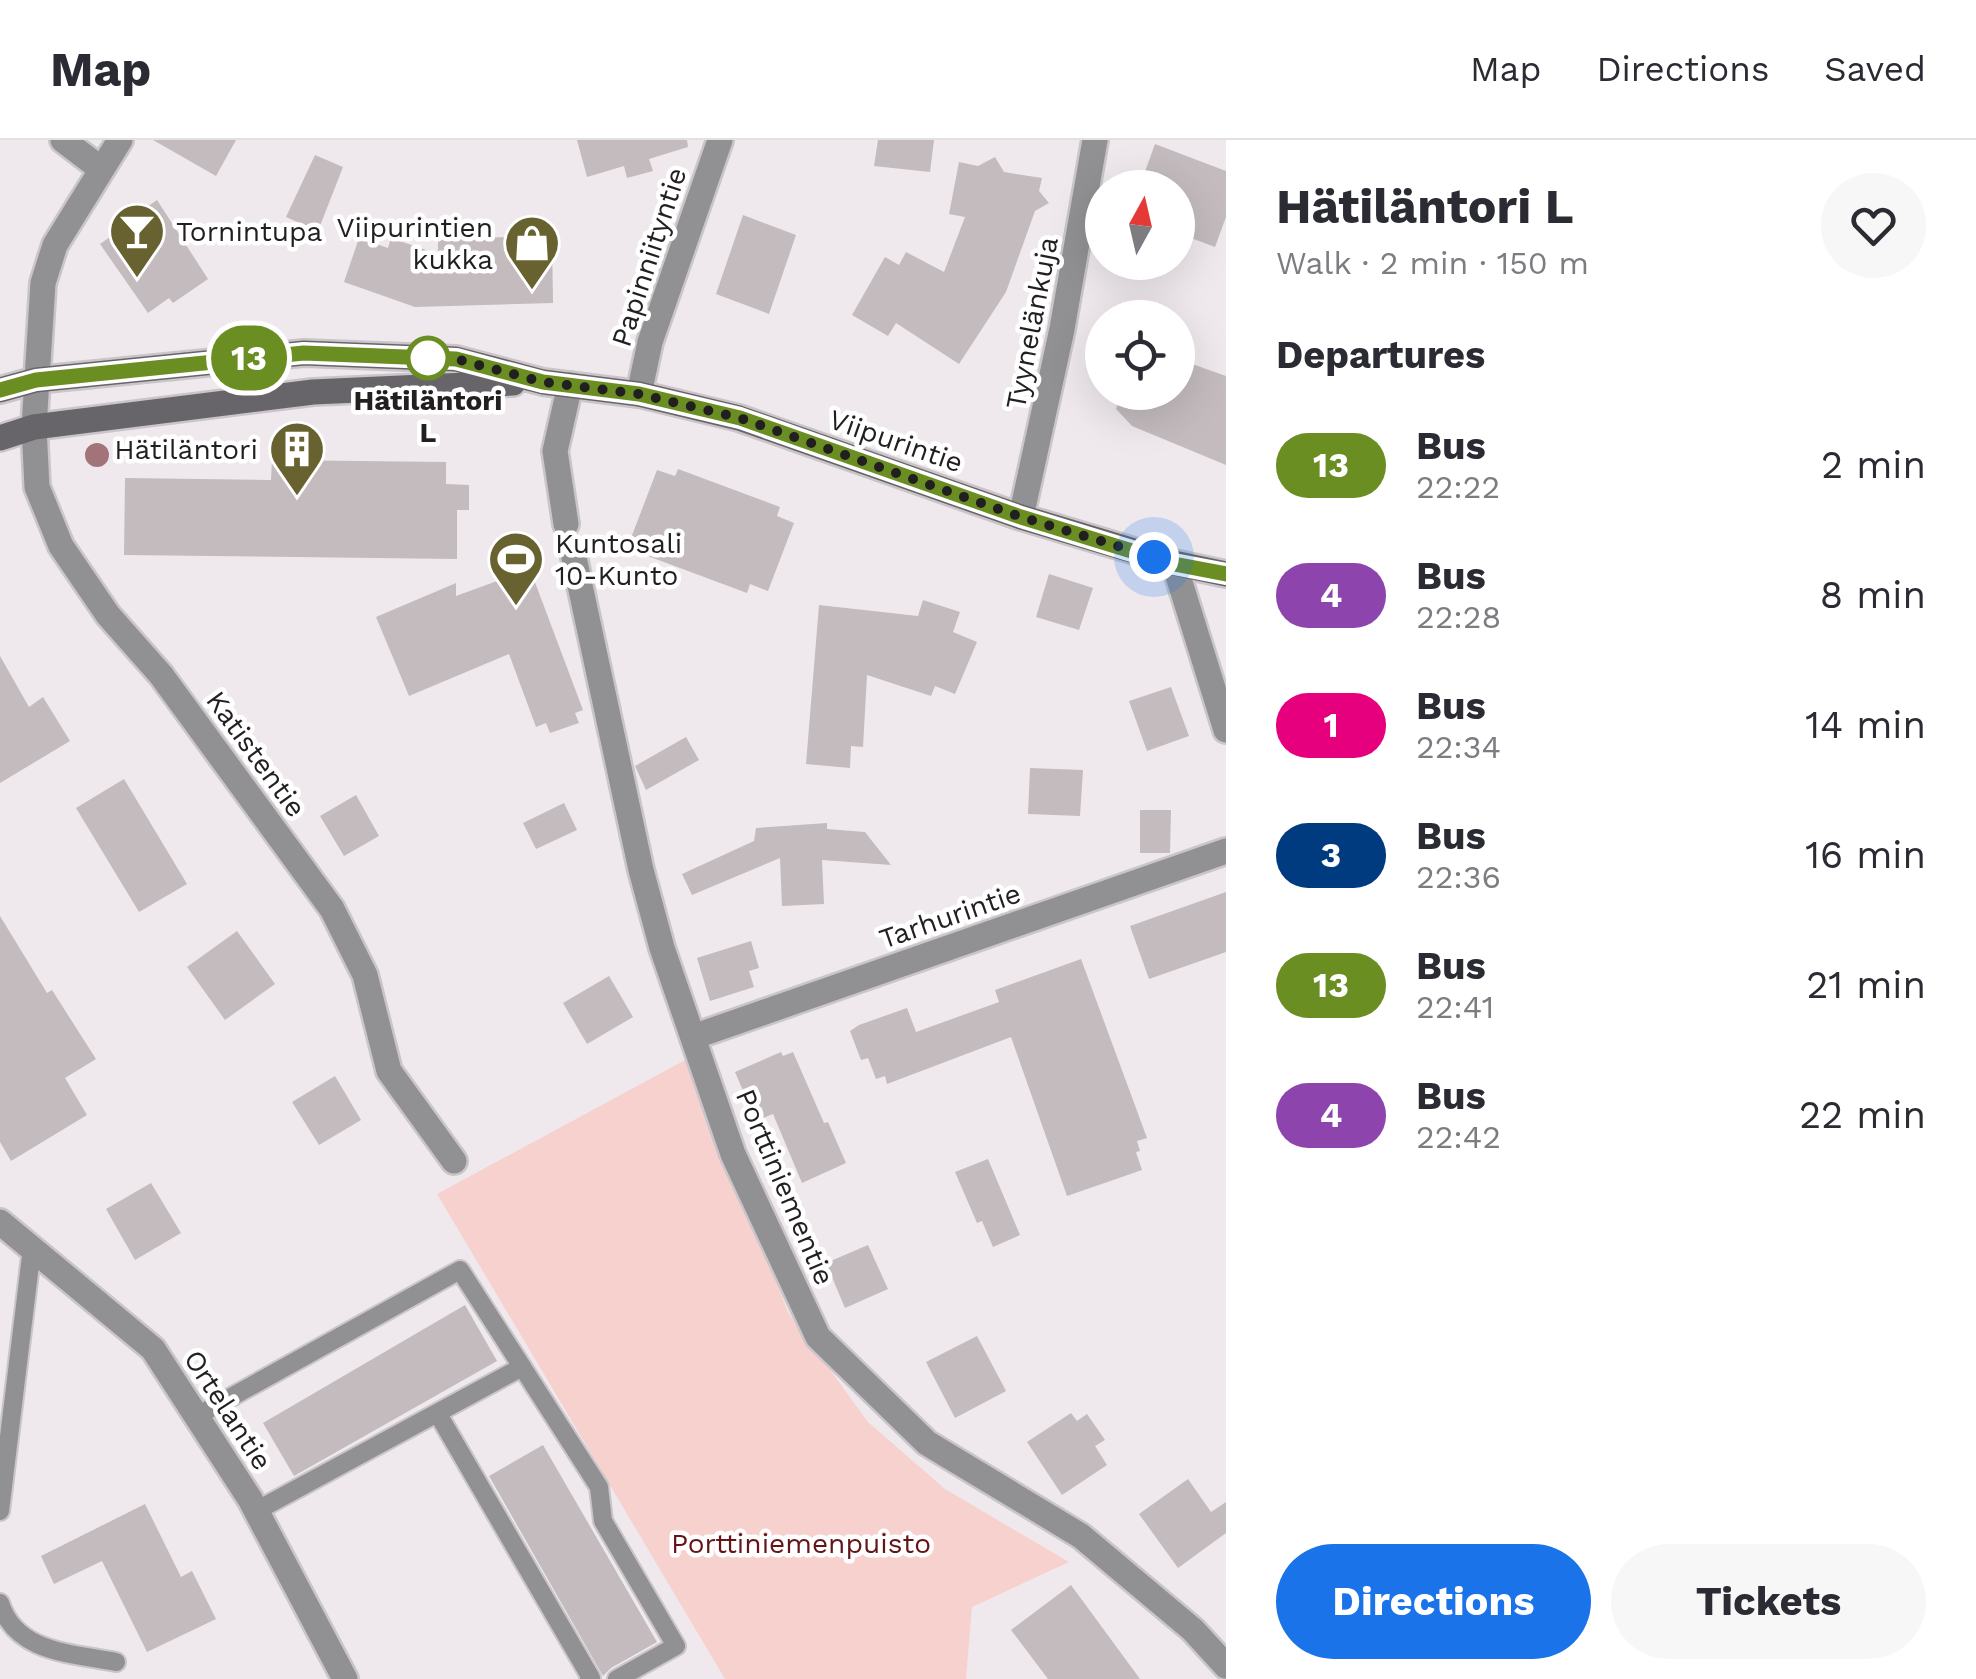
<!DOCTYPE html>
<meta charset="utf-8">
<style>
:root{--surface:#fff;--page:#f7f7f7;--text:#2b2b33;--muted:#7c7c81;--line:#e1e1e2;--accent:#1a73e8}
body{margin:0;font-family:"Work Sans",sans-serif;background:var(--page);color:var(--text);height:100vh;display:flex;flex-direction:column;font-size:38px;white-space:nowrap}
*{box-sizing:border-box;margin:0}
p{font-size:32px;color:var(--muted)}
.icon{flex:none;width:55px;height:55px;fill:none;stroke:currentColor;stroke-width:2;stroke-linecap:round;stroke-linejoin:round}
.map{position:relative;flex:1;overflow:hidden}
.sheet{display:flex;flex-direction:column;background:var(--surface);width:750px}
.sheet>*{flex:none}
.badge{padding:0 20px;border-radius:32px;font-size:35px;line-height:65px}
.needle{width:65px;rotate:8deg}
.tools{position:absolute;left:1085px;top:30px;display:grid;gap:20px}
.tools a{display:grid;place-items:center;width:110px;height:110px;border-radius:50%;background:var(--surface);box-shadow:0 10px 40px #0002;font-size:50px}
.you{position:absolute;width:50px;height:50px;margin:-25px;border:8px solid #fff;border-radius:50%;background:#1a73e8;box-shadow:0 0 0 15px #1a73e833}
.map>.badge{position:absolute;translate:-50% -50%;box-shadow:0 0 0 5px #fff}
h2{padding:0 50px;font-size:38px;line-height:90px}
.round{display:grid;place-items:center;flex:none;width:105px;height:105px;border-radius:52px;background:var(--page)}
.headline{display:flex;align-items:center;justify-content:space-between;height:170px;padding:0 50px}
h1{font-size:48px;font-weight:700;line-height:75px}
.cta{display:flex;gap:20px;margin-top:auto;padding:20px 50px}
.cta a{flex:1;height:115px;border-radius:60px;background:var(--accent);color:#fff;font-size:40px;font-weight:700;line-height:115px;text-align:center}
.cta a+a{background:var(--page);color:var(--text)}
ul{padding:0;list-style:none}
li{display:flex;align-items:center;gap:30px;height:130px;padding:0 50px}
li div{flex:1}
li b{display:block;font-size:38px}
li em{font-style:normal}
li .badge{min-width:110px;font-weight:700;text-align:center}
header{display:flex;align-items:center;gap:60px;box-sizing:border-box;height:140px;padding:0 50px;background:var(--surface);border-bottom:2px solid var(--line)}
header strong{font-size:48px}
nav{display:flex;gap:55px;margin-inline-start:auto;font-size:35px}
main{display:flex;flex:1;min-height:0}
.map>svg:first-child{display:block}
.green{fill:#f7d1ce}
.building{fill:#c3bbbe}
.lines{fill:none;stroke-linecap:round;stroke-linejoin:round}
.service-casing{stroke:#cac5c9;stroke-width:22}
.minor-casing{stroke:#cac5c9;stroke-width:30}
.tertiary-casing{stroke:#cac5c9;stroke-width:30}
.secondary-casing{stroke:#cac5c9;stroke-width:30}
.service{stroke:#919093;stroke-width:18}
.minor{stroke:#919093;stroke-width:25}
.tertiary{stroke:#919093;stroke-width:25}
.secondary{stroke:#676569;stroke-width:25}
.tree{fill:#a27479}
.line-casing{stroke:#fff;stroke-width:22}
.line{stroke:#6b8e23;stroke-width:15}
.walk{stroke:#221f21;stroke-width:10;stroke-dasharray:0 18}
.stop-dot{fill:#fff;stroke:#6b8e23;stroke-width:5}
.labels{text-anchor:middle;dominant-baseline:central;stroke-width:9;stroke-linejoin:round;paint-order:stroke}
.poi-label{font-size:28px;fill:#221f21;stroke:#fff;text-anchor:end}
.street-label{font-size:28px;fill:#221f21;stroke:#fff}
.stop-label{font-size:28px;font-weight:bold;fill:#221f21;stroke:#fff}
.park-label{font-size:28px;fill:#631519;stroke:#fff}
</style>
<header>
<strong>Map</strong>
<nav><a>Map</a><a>Directions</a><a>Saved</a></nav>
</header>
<main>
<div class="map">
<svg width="1226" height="1539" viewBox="0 0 1226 1539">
<rect width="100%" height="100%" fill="#efe9ee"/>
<!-- green -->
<path class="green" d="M687,919L788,1172L868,1282L945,1349L1069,1422L972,1467L966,1539H725L437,1054Z"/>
<!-- building -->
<g class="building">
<path d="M153,0H236L216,36Z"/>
<path d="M577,0H687L688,7L649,19L653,31L627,38L624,26L587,37Z"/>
<path d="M878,0H934L930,32L874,26Z"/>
<path d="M1155,4L1226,31V77L1215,107L1178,93V48H1139Z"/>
<path d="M315,15L343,27L318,91L286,77Z"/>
<path d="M995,17L1004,32L1042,38L1039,51L1049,63L1035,71L1006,152L959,224L896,183L888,196L852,175L885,117L899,125L906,112L944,132L965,77L949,74L959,22L978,26Z"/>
<path d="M157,60L208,139L173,163L169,158L148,173L100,104L120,90L118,87Z"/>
<path d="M743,75L796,95L769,174L716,154Z"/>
<path d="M552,96L553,163L415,167L344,142L359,98L388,108L391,98L438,114V99Z"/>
<path d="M1178,219L1226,236V325L1132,286L1116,269L1122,252H1178Z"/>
<path d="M272,320L446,322V344L469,345V370H457V419L124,415L125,338L271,340Z"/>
<path d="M678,329L780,367L777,376L794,383L768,451L750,444L747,453L645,415L649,404L631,398L657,330L675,336Z"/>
<path d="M530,429L583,570L575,573L579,583L550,593L546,583L536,587L509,514L409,556L376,477L456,443V456Z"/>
<path d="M1049,434L1093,448L1079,490L1036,477Z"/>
<path d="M923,460L960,472L953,492L977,502L955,554L935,546L931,556L867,535L863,607L851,606L850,628L806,624L819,465L918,476Z"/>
<path d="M0,516L29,567L43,557L70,601L0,643Z"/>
<path d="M1171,547L1189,596L1147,611L1129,561Z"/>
<path d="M686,597L699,620L646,650L635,626Z"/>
<path d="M1030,628L1083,630L1080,676L1028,674Z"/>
<path d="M124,639L187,744L139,772L76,668Z"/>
<path d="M356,655L379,696L344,716L320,676Z"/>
<path d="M564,663L577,690L536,709L523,683Z"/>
<path d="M1140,670H1171L1170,713H1140Z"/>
<path d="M827,683V689L865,692L891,725L822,720L824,764L782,766L780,718L692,755L682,734L754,701L756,688Z"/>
<path d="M1226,752V812L1149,839L1130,786Z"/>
<path d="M0,776L47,853L52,850L96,919L65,938L87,975L11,1021L0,1002Z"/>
<path d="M237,791L275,844L225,880L187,827Z"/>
<path d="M751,801L759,828L749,831L754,847L710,861L697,818Z"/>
<path d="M1081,819L1147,998L1137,1001L1140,1011L1136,1012L1142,1030L1067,1056L1011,897L887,944L885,936L876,939L868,918L861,920L850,891L859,885L907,868L916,892L999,862L995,850Z"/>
<path d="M609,836L633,877L587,904L563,863Z"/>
<path d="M781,912L783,916L793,912L824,983L828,982L846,1023L802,1043L773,974L756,981L735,932Z"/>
<path d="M335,936L361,980L319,1005L292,962Z"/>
<path d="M988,1019L1020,1095L993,1107L982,1081L977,1083L955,1032Z"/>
<path d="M151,1043L181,1093L135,1120L106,1069Z"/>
<path d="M868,1105L888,1149L845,1168L826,1123Z"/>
<path d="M465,1165L497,1221L294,1336L263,1283Z"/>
<path d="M977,1196L1006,1251L955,1278L926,1222Z"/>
<path d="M1071,1273L1077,1281L1087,1274L1105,1300L1095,1306L1107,1325L1062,1355L1027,1302Z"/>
<path d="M543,1305L657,1502L611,1528L603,1536L489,1336Z"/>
<path d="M1188,1339L1211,1372L1226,1362V1393L1178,1428L1139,1374Z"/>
<path d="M145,1364L181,1437L192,1431L216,1479L147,1512L102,1421L54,1444L41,1416Z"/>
<path d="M1071,1445L1140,1539H1048L1011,1490Z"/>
</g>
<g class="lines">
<!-- service casing -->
<g class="service-casing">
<g id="service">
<path d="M438,1274L591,1538L589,1539"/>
<path d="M197,1276L460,1130L599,1347L603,1381L676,1506L617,1539"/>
<path d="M0,1371L32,1108"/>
<path d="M256,1371L522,1227"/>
<path d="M0,1463C16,1513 71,1513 116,1522"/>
</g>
</g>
<!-- minor casing -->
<g class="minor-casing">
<g id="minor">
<path d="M63,0L101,29"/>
<path d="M120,0L55,105L43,143L34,287L37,347L61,406L108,475L161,535L332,769L365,835L389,931L454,1021"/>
<path d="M1021,377L1062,189L1095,0"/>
<path d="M566,384L555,311L570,245"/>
<path d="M572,408L641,730L662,808L733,1014L818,1197L927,1303L1081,1396L1193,1490L1226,1526"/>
<path d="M1174,423L1226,590"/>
<path d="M693,897L1226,711"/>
<path d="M0,1082L153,1209L250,1359L345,1539"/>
</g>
</g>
<!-- tertiary casing -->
<g class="tertiary-casing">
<path id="tertiary" d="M639,254L650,202L720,0"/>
</g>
<!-- secondary casing -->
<g class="secondary-casing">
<g id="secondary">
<path d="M0,250L36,240L304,213L456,219L543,242L639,254L739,278L1021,377L1174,423L1226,434"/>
<path d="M0,298L34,287L313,252L513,243"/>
</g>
</g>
<!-- service -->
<use href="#service" class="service"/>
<!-- minor -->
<use href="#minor" class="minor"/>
<!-- tertiary -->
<use href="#tertiary" class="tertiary"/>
<!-- secondary -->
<use href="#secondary" class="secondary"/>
</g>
<!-- trees -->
<circle class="tree" cx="97" cy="315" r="12"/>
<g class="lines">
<!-- line casing -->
<g class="line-casing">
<path id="line" d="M0,250L36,240L304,213L456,219L543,242L639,254L740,278L1021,377L1174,424L1226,434"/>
</g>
<!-- line -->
<use href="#line" class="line"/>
<!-- walk -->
<path class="walk" d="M428,218H418L456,219L543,242L639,254L740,278L1021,377L1154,417"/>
</g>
<!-- icons -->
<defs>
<g id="bar-pin" transform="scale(2.875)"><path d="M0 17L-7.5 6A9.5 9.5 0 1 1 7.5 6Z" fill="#67622f" stroke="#fff"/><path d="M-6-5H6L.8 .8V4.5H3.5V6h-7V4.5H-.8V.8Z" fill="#fff"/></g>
<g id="shop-pin" transform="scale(2.875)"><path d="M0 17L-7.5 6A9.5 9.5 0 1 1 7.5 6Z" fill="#67622f" stroke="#fff"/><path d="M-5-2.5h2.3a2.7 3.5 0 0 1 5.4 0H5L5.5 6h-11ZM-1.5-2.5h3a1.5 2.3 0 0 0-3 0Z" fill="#fff"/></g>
<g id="building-pin" transform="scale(2.875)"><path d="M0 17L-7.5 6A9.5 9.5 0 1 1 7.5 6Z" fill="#67622f" stroke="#fff"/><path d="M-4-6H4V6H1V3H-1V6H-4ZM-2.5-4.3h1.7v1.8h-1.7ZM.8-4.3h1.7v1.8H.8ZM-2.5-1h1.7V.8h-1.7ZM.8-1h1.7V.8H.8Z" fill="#fff"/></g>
<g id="stadium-pin" transform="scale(2.875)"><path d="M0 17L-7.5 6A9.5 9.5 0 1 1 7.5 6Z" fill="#67622f" stroke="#fff"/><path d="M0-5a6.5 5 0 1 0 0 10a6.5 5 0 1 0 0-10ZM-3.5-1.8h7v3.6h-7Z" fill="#fff"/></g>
</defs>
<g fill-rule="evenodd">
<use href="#bar-pin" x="137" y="91"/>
<use href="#shop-pin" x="532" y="103"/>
<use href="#building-pin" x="297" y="309"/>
<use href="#stadium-pin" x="516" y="419"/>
</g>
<!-- markers -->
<circle class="stop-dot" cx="428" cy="218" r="20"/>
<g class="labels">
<!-- poi labels -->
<g class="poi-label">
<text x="493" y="87">Viipurintien<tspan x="493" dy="32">kukka</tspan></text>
<text x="176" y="91" text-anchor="start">Tornintupa</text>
<text x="258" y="309">Hätiläntori</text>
<text x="555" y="403" text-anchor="start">Kuntosali<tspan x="555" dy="32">10-Kunto</tspan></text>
</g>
<!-- street labels -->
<g class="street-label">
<text transform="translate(649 117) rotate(-72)">Papinniityntie</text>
<text transform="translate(1032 183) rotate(-79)">Tyynelänkuja</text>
<text transform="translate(896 301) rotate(19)">Viipurintie</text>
<text transform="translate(256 614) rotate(54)">Katistentie</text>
<text transform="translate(950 776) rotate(-19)">Tarhurintie</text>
<text transform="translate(785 1047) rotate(67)">Porttiniementie</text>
<text transform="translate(228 1270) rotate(57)">Ortelantie</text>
</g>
<!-- stop labels -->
<g class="stop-label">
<text x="428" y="260">Hätiläntori<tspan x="428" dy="32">L</tspan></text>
</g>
<!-- park labels -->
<g class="park-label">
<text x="801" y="1403">Porttiniemenpuisto</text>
</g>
</g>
</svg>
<div class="tools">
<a><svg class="needle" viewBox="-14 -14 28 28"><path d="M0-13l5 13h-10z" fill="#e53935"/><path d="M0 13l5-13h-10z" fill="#7c7c81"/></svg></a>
<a><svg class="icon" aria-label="locate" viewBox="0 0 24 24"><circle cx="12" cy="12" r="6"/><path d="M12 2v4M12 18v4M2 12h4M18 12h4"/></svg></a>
</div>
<div class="you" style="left:1154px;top:417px"></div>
<b class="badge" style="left:249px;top:218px;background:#6b8e23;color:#fff">13</b>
</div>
<section class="sheet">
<div class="headline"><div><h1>Hätiläntori L</h1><p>Walk · 2 min · 150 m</p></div><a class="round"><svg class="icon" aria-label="heart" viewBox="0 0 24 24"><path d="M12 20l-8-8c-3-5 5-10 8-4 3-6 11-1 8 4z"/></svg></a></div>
<h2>Departures</h2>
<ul>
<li><span class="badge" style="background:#6b8e23;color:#fff">13</span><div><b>Bus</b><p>22:22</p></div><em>2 min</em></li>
<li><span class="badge" style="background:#8e44ad;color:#fff">4</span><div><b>Bus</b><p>22:28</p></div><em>8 min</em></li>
<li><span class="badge" style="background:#e6007e;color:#fff">1</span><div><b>Bus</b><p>22:34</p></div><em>14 min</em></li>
<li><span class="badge" style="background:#003b80;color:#fff">3</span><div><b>Bus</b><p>22:36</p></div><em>16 min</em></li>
<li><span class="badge" style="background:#6b8e23;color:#fff">13</span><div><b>Bus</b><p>22:41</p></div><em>21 min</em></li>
<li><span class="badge" style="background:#8e44ad;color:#fff">4</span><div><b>Bus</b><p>22:42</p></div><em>22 min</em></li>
</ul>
<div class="cta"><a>Directions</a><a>Tickets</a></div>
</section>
</main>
